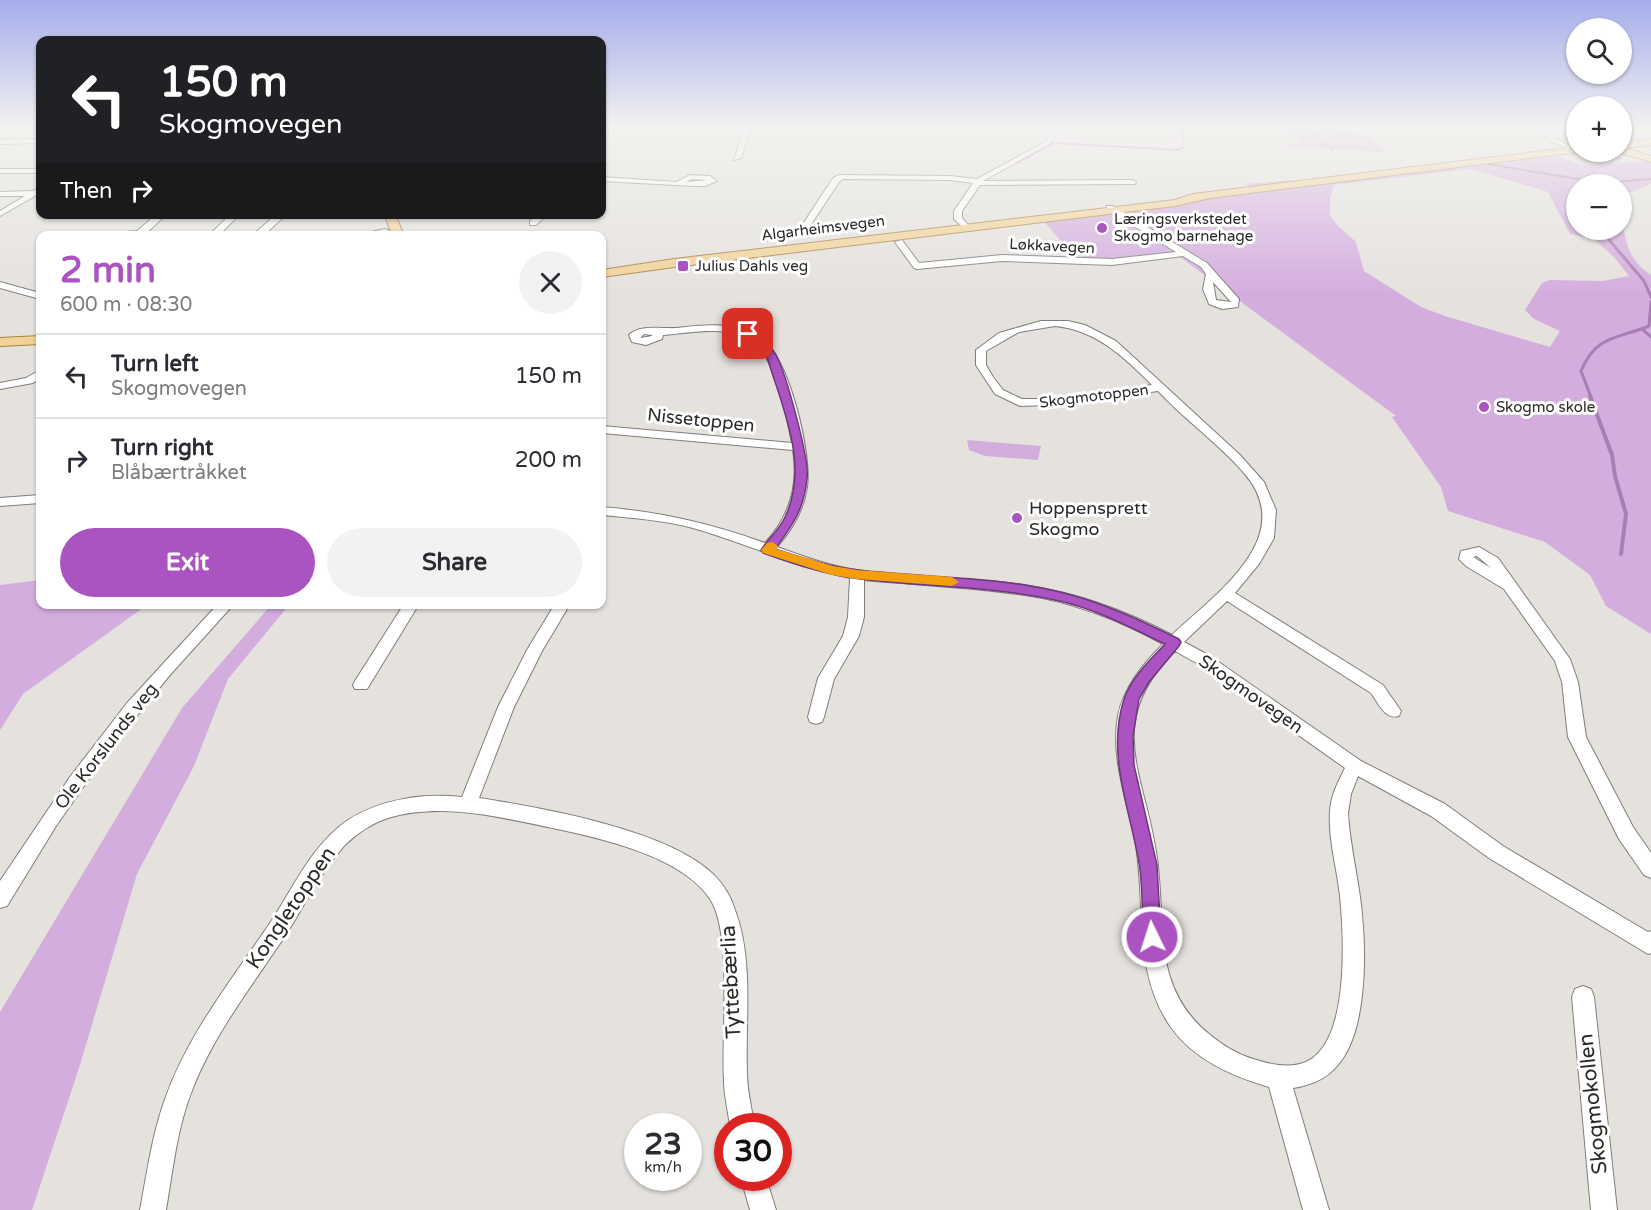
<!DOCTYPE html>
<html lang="en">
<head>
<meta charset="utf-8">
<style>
	body { margin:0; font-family:"Varela Round",sans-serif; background:#f2f2f3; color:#2b2b33; height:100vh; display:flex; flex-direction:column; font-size:22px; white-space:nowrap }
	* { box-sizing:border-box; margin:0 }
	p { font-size:20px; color:#7c7c81 }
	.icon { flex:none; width:33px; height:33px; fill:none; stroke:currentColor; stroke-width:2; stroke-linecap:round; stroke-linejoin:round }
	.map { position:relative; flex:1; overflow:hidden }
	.sheet { position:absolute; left:36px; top:231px; width:570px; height:378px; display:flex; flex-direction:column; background:#fff; border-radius:12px; box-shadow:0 2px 4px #0004 }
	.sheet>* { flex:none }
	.hud { position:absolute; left:36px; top:36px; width:570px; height:183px; border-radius:12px; box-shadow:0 2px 4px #0004; background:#202124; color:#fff; overflow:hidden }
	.controls { position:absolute; left:1566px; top:18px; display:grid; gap:12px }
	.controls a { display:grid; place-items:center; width:66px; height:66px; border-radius:50%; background:#fff; box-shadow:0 2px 4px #0004; font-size:30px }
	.speed { position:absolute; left:624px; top:1113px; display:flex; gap:12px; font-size:30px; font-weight:700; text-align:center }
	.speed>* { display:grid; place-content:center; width:78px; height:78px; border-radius:50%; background:#fff; box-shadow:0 2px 4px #0004; line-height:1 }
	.speed small { font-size:15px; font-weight:400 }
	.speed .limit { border:9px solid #d22; background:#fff; color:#111 }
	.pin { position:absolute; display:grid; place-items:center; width:51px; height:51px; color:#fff; margin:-26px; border-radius:12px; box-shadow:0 3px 9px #0006 }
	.me { position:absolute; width:66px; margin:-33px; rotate:356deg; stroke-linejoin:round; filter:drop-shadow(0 0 4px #0008) }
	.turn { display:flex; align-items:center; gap:21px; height:126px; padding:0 24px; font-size:27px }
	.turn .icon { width:78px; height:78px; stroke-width:2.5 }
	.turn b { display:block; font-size:42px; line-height:51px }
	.then { display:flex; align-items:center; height:57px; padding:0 24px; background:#0003; gap:12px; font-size:22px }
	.round { display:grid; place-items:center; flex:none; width:63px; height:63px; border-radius:32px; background:#f2f2f3 }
	.headline { display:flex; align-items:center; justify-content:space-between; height:102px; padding:0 24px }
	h1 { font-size:36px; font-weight:700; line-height:45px; color:#aa53c1 }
	.action { display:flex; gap:12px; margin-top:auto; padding:12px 24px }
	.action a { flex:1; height:69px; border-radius:36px; background:#aa53c1; color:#fff; font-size:24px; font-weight:700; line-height:69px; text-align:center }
	.action a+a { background:#f2f2f3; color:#2b2b33 }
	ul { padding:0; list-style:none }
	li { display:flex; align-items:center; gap:18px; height:84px; padding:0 24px; border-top:2px solid #e1e1e2 }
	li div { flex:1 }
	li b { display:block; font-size:22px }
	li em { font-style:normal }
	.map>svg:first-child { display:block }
	.green { fill:#d4addf; fill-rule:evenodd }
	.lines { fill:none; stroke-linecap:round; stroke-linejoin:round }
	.stream-far2 { stroke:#a87eb3; stroke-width:2 }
	.stream-far1 { stroke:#a87eb3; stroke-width:3 }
	.stream { stroke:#a87eb3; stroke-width:4 }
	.minor-casing { stroke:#807d79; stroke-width:2 }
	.major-casing { stroke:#a78344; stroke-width:2 }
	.minor { fill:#fff; fill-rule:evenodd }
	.major { fill:#f3d298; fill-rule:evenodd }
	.route { fill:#aa53c1; stroke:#6e367d; stroke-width:1.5 }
	.slow { fill:#f59e0b }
	.poi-dot { fill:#aa53c1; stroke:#fff; stroke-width:2 }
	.labels { text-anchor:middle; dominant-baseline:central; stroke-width:6; stroke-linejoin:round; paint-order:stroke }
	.far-poi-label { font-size:15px; fill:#2a2928; stroke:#fff; text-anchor:start }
	.far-street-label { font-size:15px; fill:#2a2928; stroke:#fff }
	.street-label { font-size:18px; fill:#2a2928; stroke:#fff }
	.poi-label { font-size:18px; fill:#2a2928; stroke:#fff; text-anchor:start }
	.near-street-label { font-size:21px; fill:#2a2928; stroke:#fff }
</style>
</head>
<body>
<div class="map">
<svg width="1651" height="1210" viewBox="0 0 1651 1210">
	<rect width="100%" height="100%" fill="#e5e2de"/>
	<g class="green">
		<path d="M1262,125H1326L1342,133L1367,135L1386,152L1278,146L1296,143L1300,139L1285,128Z"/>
		<path d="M1548,153L1583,165L1651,161V184C1640,190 1630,190 1622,198V184H1576V230H1622V216C1625,241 1628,260 1651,275V634L1606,606L1590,575L1545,542L1448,511L1441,487L1392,417L1396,416L1180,257L1109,263L1072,254L1041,218L1251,188L1246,184L1293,180L1298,184ZM1471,169L1548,192L1570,234L1594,239L1614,257L1629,276L1603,281L1550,280L1542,283L1525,310L1534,319L1560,331L1550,347L1445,316L1421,307L1364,271L1356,242L1338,226L1330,215V200L1334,185Z"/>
		<path d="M967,440L1041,446L1038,460L985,456L969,450Z"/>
		<path d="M40,580V604L147,605L23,694L0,730V585Z"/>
		<path d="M272,604L289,605L228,679L194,766L137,874L79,1068L32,1210H0V1012L182,708Z"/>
	</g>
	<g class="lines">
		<g class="stream-far2">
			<path d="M1299,125L1333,150"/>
			<path d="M1016,163L1053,143L1179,150L1182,148L1184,125"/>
			<path d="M1487,164L1602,183L1651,179"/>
			<path d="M1602,230L1611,243"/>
		</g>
		<g class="stream-far1">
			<path d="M1610,241L1644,281L1651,297"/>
			<path d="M1642,329L1651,337"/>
			<path d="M1591,397L1581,371C1596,335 1617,339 1649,326L1651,302"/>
		</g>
		<path class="stream" d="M1590,396L1612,455L1615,476L1626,514L1621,554"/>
		<g class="minor-casing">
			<g id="minor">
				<path d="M746,125H752L741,158L734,160Z"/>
				<path d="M1057,125H1063L1049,144L983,181L1132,180L1136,182L1135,184L980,185L962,211V218L970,227L966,230L954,219V211L973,183L950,180L843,179L839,182L810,226L803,224L833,178L839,175L950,176L977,179L1045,142Z"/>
				<path d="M1524,125C1537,124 1545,129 1554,137C1559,142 1570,145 1576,148L1578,152L1550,141L1544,133Z"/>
				<path d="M40,139V143L0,144V140Z"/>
				<rect x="0" y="169" width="40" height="4"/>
				<path d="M690,175L710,176L717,181L705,186H693L602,181V177L677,182ZM691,179L708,180L687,182Z"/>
				<path d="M40,188V193L0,216V211L25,196H0V192L33,191Z"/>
				<path d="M1107,206H1113L1207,263L1239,299L1238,307L1222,309L1209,304L1203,289L1206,274L1201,267L1183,256L1112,265L1002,261L917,269L914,268L895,242L902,240L919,263L1002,255L1112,259L1176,252L1107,210ZM1213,282L1231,302L1216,300Z"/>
				<path d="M157,214H167L143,236H79L137,231Z"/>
				<path d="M231,214H240L222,232H256L277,214H287L266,233L305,236H208Z"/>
				<path d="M538,214H548L536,225H530V221Z"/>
				<path d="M385,229L388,230V234L353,236Z"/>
				<path d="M0,282L40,293V299L0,288Z"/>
				<path d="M1041,321H1068L1085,325L1116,341L1240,455L1264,482L1276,510L1274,538L1259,564L1235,593L1383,685L1401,711L1399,716C1385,720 1379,704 1371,693L1227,601L1184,642L1210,656L1361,761L1445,804L1503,846L1648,932L1651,931V953L1648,954L1489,858L1431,816L1358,776L1351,794L1348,813C1350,847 1359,880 1362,914C1366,956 1367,1033 1337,1066C1327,1079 1308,1086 1293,1088L1329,1210H1303L1269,1087C1231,1076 1193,1059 1170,1026C1133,971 1146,908 1136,846C1129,803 1110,761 1118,716C1123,688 1143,664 1163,644C1121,621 1073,602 1025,595C972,587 917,585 864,580V617L859,636L834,679L824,717L822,722L816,724L810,722L808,717L818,678L843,636L848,617L850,578C795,567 746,543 693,528C663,520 632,518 602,515V507C661,512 710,523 765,543C789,517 799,486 793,450L602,433V426L792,443C785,410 776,348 741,335C717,327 687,333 663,335L662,339L646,345L632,342L629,335C640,324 662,329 677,328C704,325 737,321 761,338C789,356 812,454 807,487C804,509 792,530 777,547C803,556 829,566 856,570C912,579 970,577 1025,585C1076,593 1127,611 1172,635C1214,595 1300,537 1244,473C1219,444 1185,420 1158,391L1050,405L1020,406L995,394L976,365V350L999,333ZM1055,326C1096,330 1124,357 1152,385L1050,399H1022L1003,390L993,377L986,365V351L1019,332ZM644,334L652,335V336L640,338ZM1175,651L1198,664L1345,768C1338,782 1331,795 1330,811C1328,839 1337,868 1340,896C1344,937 1350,1042 1306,1062C1289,1069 1269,1064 1253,1059C1237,1054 1222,1045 1209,1034C1151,987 1166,924 1157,858C1146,775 1102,723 1175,651Z"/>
				<path d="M40,370V378L33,383L0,389V383L26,378Z"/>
				<path d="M40,495V503L0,506V498Z"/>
				<path d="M1479,547L1498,558L1570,659L1578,682L1586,737L1633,827L1651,853V878L1644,875L1619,839L1568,737L1562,682L1555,661L1504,589L1466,566L1459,559L1461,551ZM1477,556L1491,568L1473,557Z"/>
				<path d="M218,604H234L169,676L110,749L56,826L7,906L0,908V881L70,777L127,703Z"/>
				<path d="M404,604H419L367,689H355L353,685L355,681Z"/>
				<path d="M555,604H570L542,651L514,707L479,798C543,808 669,830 714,875C724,885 731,897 735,910C754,960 745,1020 747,1073C747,1091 752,1108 754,1126H730C728,1111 724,1095 724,1080C721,1036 733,934 710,899C683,858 608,840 562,830C506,819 445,801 388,818C372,823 356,834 344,846C321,872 305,904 287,933C254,983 215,1032 193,1088C177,1127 173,1169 166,1210H140C147,1173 152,1135 165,1099C189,1031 235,976 274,917C295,884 314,843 348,820C381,799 423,793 462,797L498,707L527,650Z"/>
				<path d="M1583,986L1591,989L1594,997L1617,1210H1591L1572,997L1575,989Z"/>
				<path d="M741,1178H766L776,1210H750Z"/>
			</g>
		</g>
		<g class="major-casing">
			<g id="major">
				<path d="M1651,139V145L1626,148L1651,156V162L1618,152H1622V143Z"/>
				<path d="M1576,147V152H1579L1210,198L1175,206L674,267L602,277V270L674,259L1175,200L1193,194Z"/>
				<path d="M384,214H395L404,236H393Z"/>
				<path d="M40,336V344L0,346V338Z"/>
			</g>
		</g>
		<use href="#minor" class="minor"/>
		<use href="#major" class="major"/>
	</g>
	<linearGradient id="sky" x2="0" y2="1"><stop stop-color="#a4adea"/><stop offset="0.43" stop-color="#f3f2f0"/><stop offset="1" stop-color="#f3f2f0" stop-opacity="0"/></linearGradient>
	<rect width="1651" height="294" fill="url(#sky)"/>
	<path class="route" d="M744,332C757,330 770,345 776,355C786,373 810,460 807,479C804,509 793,525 775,549C803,558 831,567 859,570C927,578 998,576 1064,593C1104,603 1142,621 1179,639L1181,642L1179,646L1149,682L1139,699L1133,736L1134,765L1157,865L1161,937L1159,944L1152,946L1145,944L1143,937C1142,913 1143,887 1139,863C1130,809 1106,755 1124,699C1131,678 1150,660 1165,644C1131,628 1096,609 1059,601C994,586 926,587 860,579C826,575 794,564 763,553L761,550C768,539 780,529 785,517C810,465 782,407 767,357L759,346L744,336Z"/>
	<path class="slow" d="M772,542L778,546L776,549L833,566L857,570L952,577L959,582L952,586L857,579L832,575L763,553L761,550L767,543Z"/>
	<g class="poi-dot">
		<circle cx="1102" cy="228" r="6"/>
		<rect x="677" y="260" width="12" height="12" rx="3"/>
		<circle cx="1484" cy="407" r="6"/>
		<circle cx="1017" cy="518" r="6"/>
	</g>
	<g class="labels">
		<g class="far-poi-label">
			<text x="1114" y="219">Læringsverkstedet<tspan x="1114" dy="17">Skogmo barnehage</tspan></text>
			<text x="695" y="266">Julius Dahls veg</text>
			<text x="1496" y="407">Skogmo skole</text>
		</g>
		<g class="far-street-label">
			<text transform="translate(823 228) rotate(-7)">Algarheimsvegen</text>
			<text transform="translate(1052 246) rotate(3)">Løkkavegen</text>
			<text transform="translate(1094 396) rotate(-7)">Skogmotoppen</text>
		</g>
		<g class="street-label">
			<text transform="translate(701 420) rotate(6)">Nissetoppen</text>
			<text transform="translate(1251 694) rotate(35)">Skogmovegen</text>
			<text transform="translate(106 746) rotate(-52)">Ole Korslunds veg</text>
		</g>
		<g class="poi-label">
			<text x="1029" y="508">Hoppensprett<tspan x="1029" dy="21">Skogmo</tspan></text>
		</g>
		<g class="near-street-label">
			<text transform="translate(291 908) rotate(-56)">Kongletoppen</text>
			<text transform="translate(731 982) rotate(-93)">Tyttebærlia</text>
			<text transform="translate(1593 1104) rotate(-96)">Skogmokollen</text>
		</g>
	</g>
</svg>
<div class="controls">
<a><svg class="icon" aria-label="search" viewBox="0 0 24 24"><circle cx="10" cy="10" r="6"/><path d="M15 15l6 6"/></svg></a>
<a>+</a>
<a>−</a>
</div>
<div class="speed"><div>23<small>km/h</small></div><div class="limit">30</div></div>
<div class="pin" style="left:748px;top:334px;background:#d93025"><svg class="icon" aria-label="arrive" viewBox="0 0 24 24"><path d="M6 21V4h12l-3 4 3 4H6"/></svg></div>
<svg class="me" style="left:1152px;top:937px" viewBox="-20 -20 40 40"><circle r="17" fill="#aa53c1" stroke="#fff" stroke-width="3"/><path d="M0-11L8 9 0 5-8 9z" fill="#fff"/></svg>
<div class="hud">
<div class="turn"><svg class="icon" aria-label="left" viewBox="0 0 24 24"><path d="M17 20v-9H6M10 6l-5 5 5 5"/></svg><div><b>150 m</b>Skogmovegen</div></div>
<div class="then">Then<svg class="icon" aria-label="right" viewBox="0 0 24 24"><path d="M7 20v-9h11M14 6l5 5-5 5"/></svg></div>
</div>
<section class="sheet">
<div class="headline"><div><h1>2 min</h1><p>600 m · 08:30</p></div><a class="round"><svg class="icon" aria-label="close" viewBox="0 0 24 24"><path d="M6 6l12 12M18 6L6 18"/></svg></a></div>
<ul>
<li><svg class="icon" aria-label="left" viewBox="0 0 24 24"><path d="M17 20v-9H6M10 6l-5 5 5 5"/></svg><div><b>Turn left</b><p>Skogmovegen</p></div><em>150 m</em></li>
<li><svg class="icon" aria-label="right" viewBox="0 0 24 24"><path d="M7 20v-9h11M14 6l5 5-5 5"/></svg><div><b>Turn right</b><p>Blåbærtråkket</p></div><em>200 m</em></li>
</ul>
<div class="action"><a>Exit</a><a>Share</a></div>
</section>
</div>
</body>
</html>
